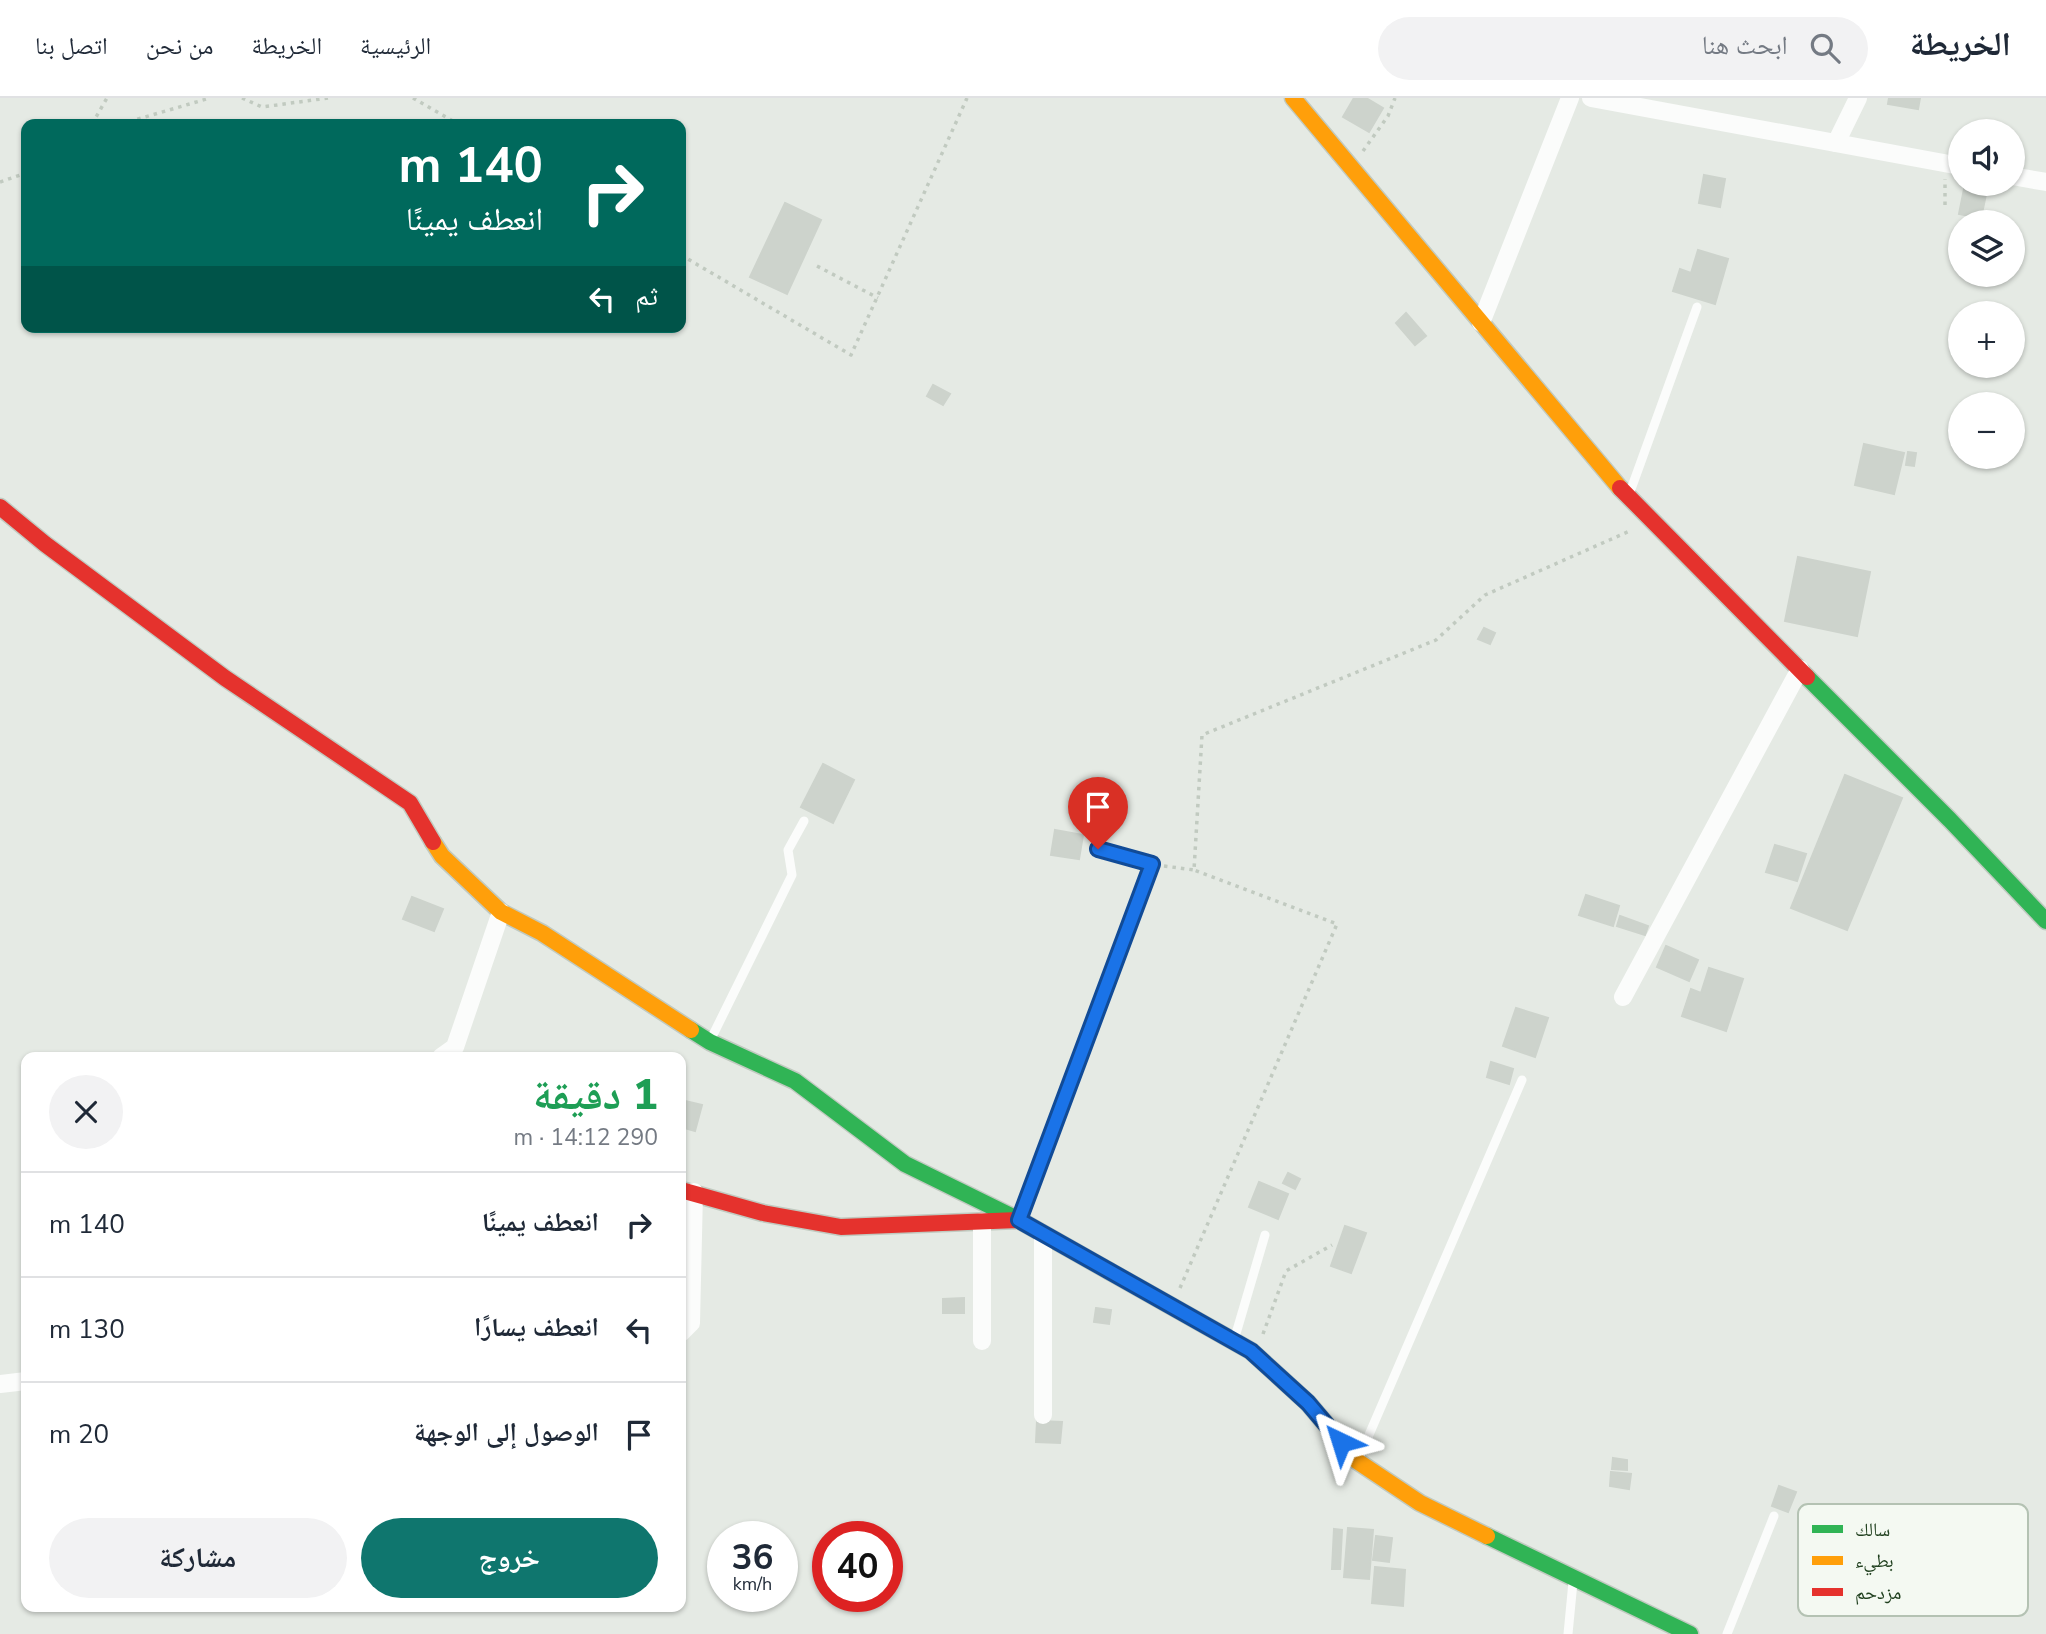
<!DOCTYPE html>
<html lang="ar">
<head>
<meta charset="utf-8">
<style>
	body { margin:0; font-family:"Nunito Sans","Noto Naskh Arabic",sans-serif; background:#f2f2f3; color:#1f2937; direction:rtl; height:100vh; display:flex; flex-direction:column; font-size:26px; white-space:nowrap }
	* { box-sizing:border-box; margin:0 }
	p { font-size:23px; color:#747a83 }
	.icon { flex:none; width:38px; height:38px; fill:none; stroke:currentColor; stroke-width:2; stroke-linecap:round; stroke-linejoin:round }
	.map { position:relative; flex:1; overflow:hidden; direction:ltr }
	.drawer { position:absolute; left:21px; top:954px; width:665px; height:560px; display:flex; flex-direction:column; background:#fff; border-radius:14px; box-shadow:0 2px 5px #0004; direction:rtl }
	.drawer>* { flex:none }
	.top-card { position:absolute; left:21px; top:21px; width:665px; height:214px; border-radius:14px; box-shadow:0 2px 5px #0004; direction:rtl; background:#00695c; color:#fff; overflow:hidden }
	.tools { position:absolute; left:1948px; top:21px; display:grid; gap:14px }
	.tools a { display:grid; place-items:center; width:77px; height:77px; border-radius:50%; background:#fff; box-shadow:0 2px 5px #0004; font-size:35px }
	.speed { position:absolute; left:707px; top:1423px; display:flex; gap:14px; font-size:35px; font-weight:700; text-align:center }
	.speed>* { display:grid; place-content:center; width:91px; height:91px; border-radius:50%; background:#fff; box-shadow:0 2px 5px #0004; line-height:1 }
	.speed small { font-size:18px; font-weight:400 }
	.speed .limit { border:10px solid #d22; background:#fff; color:#111 }
	.pin { position:absolute; display:grid; place-items:center; width:60px; height:60px; color:#fff; margin:-72px -30px; border-radius:50% 50% 50% 0; rotate:-45deg; box-shadow:0 0 7px #0007 }
	.pin .icon { rotate:45deg }
	.me { position:absolute; width:77px; margin:-38px; rotate:319deg; stroke-linejoin:round; filter:drop-shadow(0 0 5px #0008) }
	.turn { display:flex; align-items:center; gap:24px; height:147px; padding:0 28px; font-size:32px }
	.turn .icon { width:91px; height:91px; stroke-width:2.5 }
	.turn b { display:block; font-size:49px; line-height:60px }
	.then { display:flex; align-items:center; height:66px; padding:0 28px; background:#0003; gap:14px; font-size:26px }
	.round { display:grid; place-items:center; flex:none; width:74px; height:74px; border-radius:37px; background:#f2f2f3 }
	.head { display:flex; align-items:center; justify-content:space-between; height:119px; padding:0 28px }
	h1 { font-size:42px; font-weight:800; line-height:52px; color:#1e9e55 }
	.cta { display:flex; gap:14px; margin-top:auto; padding:14px 28px }
	.cta a { flex:1; height:80px; border-radius:42px; background:#0f766e; color:#fff; font-size:28px; font-weight:800; line-height:80px; text-align:center }
	.cta a+a { background:#f2f2f3; color:#1f2937 }
	ul { padding:0; list-style:none }
	li { display:flex; align-items:center; gap:21px; height:105px; padding:0 28px; border-top:2px solid #e0e1e3 }
	li div { flex:1 }
	li b { display:block; font-size:26px }
	li em { font-style:normal }
	header { display:flex; align-items:center; gap:42px; box-sizing:border-box; height:98px; padding:0 35px; background:#fff; border-bottom:2px solid #e0e1e3 }
	header strong { font-size:33px }
	nav { display:flex; gap:38px; margin-inline-start:auto; font-size:24px }
	.search { width:490px; height:63px; background:#f2f2f3; display:flex; align-items:center; gap:18px; box-sizing:border-box; padding:0 24px; border-radius:38px; color:#747a83; font-size:26px }
	.map>svg:first-child { display:block }
	.building { fill:#cdd3cc; stroke:#cdd3cc; stroke-width:2 }
	.lines { fill:none; stroke-linecap:round; stroke-linejoin:round }
	.fast-casing { stroke:#c1cac0; stroke-width:19 }
	.slow-casing { stroke:#c1cac0; stroke-width:19 }
	.jam-casing { stroke:#c1cac0; stroke-width:19 }
	.path { stroke:#c1cac0; stroke-width:3.5; stroke-dasharray:3.5 5; stroke-linecap:butt }
	.lane { stroke:#fbfcfb; stroke-width:9 }
	.street { stroke:#fbfcfb; stroke-width:18 }
	.fast { stroke:#30b455; stroke-width:16 }
	.slow { stroke:#ff9f0a; stroke-width:16 }
	.jam { stroke:#e5322d; stroke-width:16 }
	.route-casing { stroke:#114b97; stroke-width:18 }
	.route { stroke:#1a73e8; stroke-width:12 }
	.key { fill:#f4f9f2; stroke:#b4c2b3; stroke-width:2 }
	.key-label { font-size:19px; fill:#20401f }
</style>
</head>
<body>
<header>
<strong>الخريطة</strong>
<div class="search"><svg class="icon" aria-label="search" viewBox="0 0 24 24"><circle cx="10" cy="10" r="6"/><path d="M15 15l6 6"/></svg>ابحث هنا</div>
<nav><a>الرئيسية</a><a>الخريطة</a><a>من نحن</a><a>اتصل بنا</a></nav>
</header>
<div class="map">
<svg width="2046" height="1536" viewBox="0 0 2046 1536">
	<rect width="100%" height="100%" fill="#e5eae4"/>
	<g class="building">
		<path d="M1354,0H1366L1383,10L1369,34L1343,19Z"/>
		<path d="M1889,0H1920L1918,11L1888,6Z"/>
		<path d="M1704,77L1725,81L1720,109L1699,105Z"/>
		<path d="M1965,86L1988,87L1981,120L1959,116Z"/>
		<path d="M785,105L821,122L787,196L750,179Z"/>
		<path d="M1698,152L1728,161L1715,206L1673,193L1680,171L1691,175Z"/>
		<path d="M1406,215L1426,238L1415,247L1396,225Z"/>
		<path d="M933,287L950,296L943,307L927,298Z"/>
		<path d="M1864,346L1904,355L1894,396L1855,387Z"/>
		<path d="M1908,354L1916,355L1914,368L1906,367Z"/>
		<path d="M1798,459L1870,474L1857,538L1785,523Z"/>
		<path d="M1484,530L1495,535L1490,546L1478,541Z"/>
		<path d="M823,666L854,682L833,725L801,709Z"/>
		<path d="M1845,677L1902,700L1847,832L1791,810Z"/>
		<path d="M1055,732L1083,737L1079,761L1051,757Z"/>
		<path d="M1775,747L1806,756L1797,783L1766,774Z"/>
		<path d="M1586,797L1619,808L1613,828L1579,817Z"/>
		<path d="M412,799L443,811L434,833L403,821Z"/>
		<path d="M1620,818L1648,828L1645,837L1617,828Z"/>
		<path d="M1666,848L1698,862L1689,883L1657,869Z"/>
		<path d="M1709,870L1743,881L1726,933L1682,918L1691,891L1701,895Z"/>
		<path d="M1516,910L1548,920L1535,959L1503,948Z"/>
		<path d="M1491,964L1513,971L1509,986L1487,979Z"/>
		<path d="M681,1002L702,1007L695,1033L681,1029Z"/>
		<path d="M1288,1075L1300,1081L1295,1091L1283,1085Z"/>
		<path d="M1259,1084L1288,1096L1278,1121L1249,1109Z"/>
		<path d="M1345,1128L1366,1135L1351,1175L1331,1168Z"/>
		<path d="M964,1200V1215H943V1201Z"/>
		<path d="M1096,1210L1111,1212L1109,1226L1094,1224Z"/>
		<path d="M1037,1323L1062,1324L1060,1345L1036,1344Z"/>
		<path d="M1613,1360L1627,1362V1372L1612,1371Z"/>
		<path d="M1611,1374L1631,1376L1629,1391L1610,1388Z"/>
		<path d="M1779,1388L1796,1394L1788,1414L1772,1408Z"/>
		<path d="M1348,1430L1373,1432L1369,1481L1344,1479Z"/>
		<path d="M1334,1431L1342,1432L1340,1471H1332Z"/>
		<path d="M1376,1438L1392,1440L1389,1464L1373,1462Z"/>
		<path d="M1375,1469L1405,1472L1403,1508L1372,1505Z"/>
	</g>
	<g class="lines">
		<g class="fast-casing">
			<g id="fast">
				<path d="M1807,579L1950,722L2046,823"/>
				<path d="M691,932L710,944L795,983L905,1066L1019,1122"/>
				<path d="M1487,1438L1690,1536"/>
			</g>
		</g>
		<g class="slow-casing">
			<g id="slow">
				<path d="M1293,0L1620,390"/>
				<path d="M433,744L442,758L501,814L542,835L691,932"/>
				<path d="M1109,1173L1251,1253L1308,1305L1357,1363L1420,1405L1487,1438"/>
			</g>
		</g>
		<g class="jam-casing">
			<g id="jam">
				<path d="M1620,390L1807,579"/>
				<path d="M0,409L45,446L225,580L410,705L433,744"/>
				<path d="M681,1092L763,1115L841,1129L1019,1122L1109,1173"/>
			</g>
		</g>
		<g class="path">
			<path d="M242,0L262,9L328,0"/>
			<path d="M413,0L458,26"/>
			<path d="M92,26L107,0"/>
			<path d="M121,26L210,0"/>
			<path d="M1363,53L1388,18L1395,0"/>
			<path d="M0,84L26,75"/>
			<path d="M1945,107V81"/>
			<path d="M681,157L851,257L967,0"/>
			<path d="M817,168L878,200"/>
			<path d="M1164,768L1194,772"/>
			<path d="M1180,1190L1337,826L1194,772L1202,637L1436,542L1485,497L1632,432"/>
			<path d="M1263,1236L1286,1173L1332,1147"/>
		</g>
		<g class="lane">
			<path d="M1630,394L1697,209"/>
			<path d="M710,943L792,777L788,752L804,723"/>
			<path d="M1020,1121L1152,766L1098,751"/>
			<path d="M1235,1239L1265,1137"/>
			<path d="M1359,1360L1522,982"/>
			<path d="M1568,1536L1573,1484"/>
			<path d="M1727,1536L1774,1418"/>
		</g>
		<g class="street">
			<path d="M1591,0L1960,68"/>
			<path d="M1836,45L1858,0"/>
			<path d="M2012,78L2046,84"/>
			<path d="M1481,225L1570,0"/>
			<path d="M1623,899L1800,571"/>
			<path d="M441,959L455,949L501,814"/>
			<path d="M982,1124V1243"/>
			<path d="M1043,1136V1317"/>
			<path d="M681,1235L691,1225L694,1094"/>
			<path d="M0,1286L26,1283"/>
		</g>
		<use href="#fast" class="fast"/>
		<use href="#slow" class="slow"/>
		<use href="#jam" class="jam"/>
	</g>
	<g class="lines">
		<g class="route-casing">
			<path id="route" d="M1098,751L1152,766L1019,1122L1251,1253L1308,1305L1341,1344"/>
		</g>
		<use href="#route" class="route"/>
	</g>
	<rect x="1798" y="1406" width="230" height="112" rx="10" class="key"/>
	<rect x="1812" y="1427" width="31" height="8" fill="#30b455"/>
	<rect x="1812" y="1458" width="31" height="9" fill="#ff9f0a"/>
	<rect x="1812" y="1490" width="31" height="8" fill="#e5322d"/>
	<g class="key-label">
		<text x="1855" y="1438">سالك</text>
		<text x="1855" y="1469">بطيء</text>
		<text x="1855" y="1501">مزدحم</text>
	</g>
</svg>
<div class="tools">
<a><svg class="icon" aria-label="sound" viewBox="0 0 24 24"><path d="M4 9h4l5-4v14l-5-4H4zM17 9q2 3 0 6"/></svg></a>
<a><svg class="icon" aria-label="layers" viewBox="0 0 24 24"><path d="M12 4l9 5-9 5-9-5zM3 14l9 5 9-5"/></svg></a>
<a>+</a>
<a>−</a>
</div>
<div class="speed"><div>36<small>km/h</small></div><div class="limit">40</div></div>
<div class="pin" style="left:1098px;top:751px;background:#d93025"><svg class="icon" aria-label="arrive" viewBox="0 0 24 24"><path d="M6 21V4h12l-3 4 3 4H6"/></svg></div>
<svg class="me" style="left:1341px;top:1344px" viewBox="-20 -20 40 40"><path d="M0-17L14 15 0 8-14 15z" fill="#1a73e8" stroke="#fff" stroke-width="4"/></svg>
<div class="top-card">
<div class="turn"><svg class="icon" aria-label="right" viewBox="0 0 24 24"><path d="M7 20v-9h11M14 6l5 5-5 5"/></svg><div><b>140 m</b>انعطف يمينًا</div></div>
<div class="then">ثم<svg class="icon" aria-label="left" viewBox="0 0 24 24"><path d="M17 20v-9H6M10 6l-5 5 5 5"/></svg></div>
</div>
<section class="drawer">
<div class="head"><div><h1>1 دقيقة</h1><p>290 m · 14:12</p></div><a class="round"><svg class="icon" aria-label="close" viewBox="0 0 24 24"><path d="M6 6l12 12M18 6L6 18"/></svg></a></div>
<ul>
<li><svg class="icon" aria-label="right" viewBox="0 0 24 24"><path d="M7 20v-9h11M14 6l5 5-5 5"/></svg><div><b>انعطف يمينًا</b></div><em>140 m</em></li>
<li><svg class="icon" aria-label="left" viewBox="0 0 24 24"><path d="M17 20v-9H6M10 6l-5 5 5 5"/></svg><div><b>انعطف يسارًا</b></div><em>130 m</em></li>
<li><svg class="icon" aria-label="arrive" viewBox="0 0 24 24"><path d="M6 21V4h12l-3 4 3 4H6"/></svg><div><b>الوصول إلى الوجهة</b></div><em>20 m</em></li>
</ul>
<div class="cta"><a>خروج</a><a>مشاركة</a></div>
</section>
</div>
</body>
</html>
